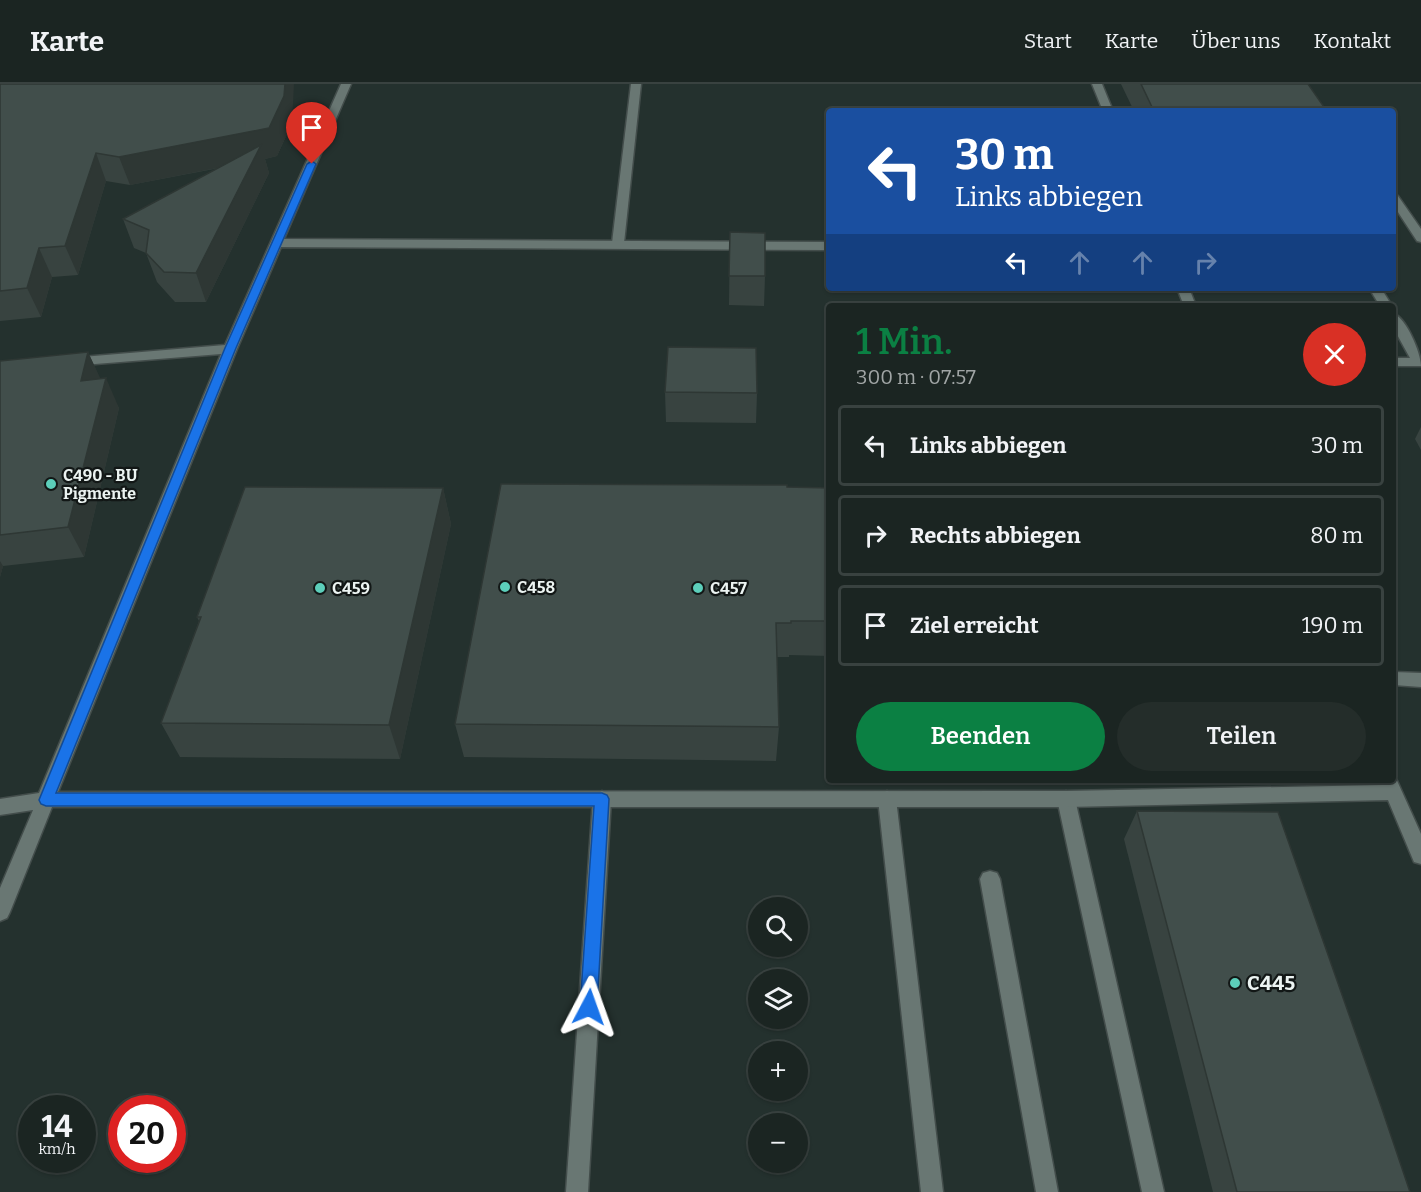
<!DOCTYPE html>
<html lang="de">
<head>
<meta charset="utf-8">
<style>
	body { margin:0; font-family:Bitter,serif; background:#242d2a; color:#f1f3f6; height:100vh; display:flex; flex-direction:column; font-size:22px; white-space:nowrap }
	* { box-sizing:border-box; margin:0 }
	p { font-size:20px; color:#a0a5a5 }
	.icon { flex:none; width:33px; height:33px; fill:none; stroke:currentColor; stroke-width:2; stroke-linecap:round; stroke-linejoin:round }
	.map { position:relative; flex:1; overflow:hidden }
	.side { position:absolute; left:826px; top:219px; width:570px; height:480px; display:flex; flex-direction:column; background:#1b2522; border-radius:6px; box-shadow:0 2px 4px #0004,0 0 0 2px #394240 }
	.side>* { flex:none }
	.hud { position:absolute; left:826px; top:24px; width:570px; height:183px; border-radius:6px; box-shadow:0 2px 4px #0004,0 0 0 2px #394240; background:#1a4fa0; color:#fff; overflow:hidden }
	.tools { position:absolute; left:748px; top:813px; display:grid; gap:12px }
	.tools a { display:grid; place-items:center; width:60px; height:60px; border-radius:50%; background:#1b2522; box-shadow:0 2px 4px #0004,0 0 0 2px #394240; font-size:30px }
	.speed { position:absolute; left:18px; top:1011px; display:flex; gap:12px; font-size:30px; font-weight:700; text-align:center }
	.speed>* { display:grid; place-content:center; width:78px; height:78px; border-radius:50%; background:#1b2522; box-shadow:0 2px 4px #0004,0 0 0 2px #394240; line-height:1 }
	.speed small { font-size:15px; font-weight:400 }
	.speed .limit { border:9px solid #d22; background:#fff; color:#111 }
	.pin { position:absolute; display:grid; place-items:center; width:51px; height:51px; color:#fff; margin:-62px -26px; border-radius:50% 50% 50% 0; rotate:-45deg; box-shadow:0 0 6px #0007 }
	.pin .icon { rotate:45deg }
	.me { position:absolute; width:66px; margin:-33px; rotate:4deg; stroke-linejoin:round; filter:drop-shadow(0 0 4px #0008) }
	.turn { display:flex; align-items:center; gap:21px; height:126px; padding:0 30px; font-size:27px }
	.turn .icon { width:78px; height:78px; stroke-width:2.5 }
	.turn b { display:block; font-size:42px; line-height:51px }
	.lanes { display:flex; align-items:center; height:57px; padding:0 30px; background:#0003; justify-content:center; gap:30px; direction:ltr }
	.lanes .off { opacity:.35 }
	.round { display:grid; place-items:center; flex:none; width:63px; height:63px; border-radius:32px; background:#242d2a }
	.summary { display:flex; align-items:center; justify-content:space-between; height:102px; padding:0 30px }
	h1 { font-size:36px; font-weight:600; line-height:45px; color:#0b8043 }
	.cta { display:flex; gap:12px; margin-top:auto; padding:12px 30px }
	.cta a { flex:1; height:69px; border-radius:36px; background:#0b8043; color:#fff; font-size:24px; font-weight:600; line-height:69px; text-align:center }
	.cta a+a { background:#242d2a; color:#f1f3f6 }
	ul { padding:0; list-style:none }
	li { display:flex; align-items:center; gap:18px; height:81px; margin:0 12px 9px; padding:0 18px; border:3px solid #394240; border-radius:6px }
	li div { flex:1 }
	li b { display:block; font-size:22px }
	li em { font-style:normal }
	header { display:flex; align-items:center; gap:36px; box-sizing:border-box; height:84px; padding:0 30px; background:#1b2522; border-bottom:2px solid #394240 }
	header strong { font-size:28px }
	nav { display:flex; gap:33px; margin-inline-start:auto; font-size:21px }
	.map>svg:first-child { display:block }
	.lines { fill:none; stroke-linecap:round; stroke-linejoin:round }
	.service-casing { stroke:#434d4b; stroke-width:3 }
	.minor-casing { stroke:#434d4b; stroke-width:3 }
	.service { fill:#697773; fill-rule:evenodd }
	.minor { fill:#697773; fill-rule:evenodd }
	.wall { fill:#384340 }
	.shaded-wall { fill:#2e3734 }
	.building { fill:#414e4b; stroke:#2e3734; stroke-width:1.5 }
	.route { fill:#1a73e8; stroke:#114b97; stroke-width:1.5 }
	.poi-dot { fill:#5cceba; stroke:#121716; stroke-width:2 }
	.labels { text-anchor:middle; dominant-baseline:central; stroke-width:4.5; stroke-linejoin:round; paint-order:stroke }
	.poi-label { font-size:16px; font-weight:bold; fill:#ecf4f2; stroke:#121716; text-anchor:start }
	.near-poi-label { font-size:20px; font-weight:bold; fill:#ecf4f2; stroke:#121716; text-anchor:start }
</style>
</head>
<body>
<header>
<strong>Karte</strong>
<nav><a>Start</a><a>Karte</a><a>Über uns</a><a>Kontakt</a></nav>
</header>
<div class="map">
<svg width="1421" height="1108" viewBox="0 0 1421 1108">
	<rect width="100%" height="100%" fill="#24312e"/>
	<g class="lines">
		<g class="service-casing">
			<g id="service">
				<path d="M631,0H641L624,159L618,163L612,159Z"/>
				<path d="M1394,111L1398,112L1421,145V158L1417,157L1394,122Z"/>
				<path d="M1369,204H1381L1392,222H1380Z"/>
				<path d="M1394,230C1406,234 1421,269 1421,282H1394V274H1410L1394,245Z"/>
				<path d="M1394,588L1421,589V603L1394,601Z"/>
				<path d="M602,707L608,710L611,715L588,1108H566L593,715L596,710Z"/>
				<path d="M887,707L893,710L896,715L943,1108H921L878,715L881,710Z"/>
				<path d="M1066,707L1072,710L1075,715L1164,1108H1142L1057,715L1060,710Z"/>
				<path d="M990,787L997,789L1000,795L1058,1108H1036L980,795L983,789Z"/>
			</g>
		</g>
		<g class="minor-casing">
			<g id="minor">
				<path d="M341,0H351L284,155L830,158V166L281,163L237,265L58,708L1066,707L1382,701L1380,696H1394V690L1421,750V780L1414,778L1388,716L1066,723H52L10,828L7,834L0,837V804L33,726L0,731V715L39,709L221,270L70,282L63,278L70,274L225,261Z"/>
				<path d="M1092,0H1102L1113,27H1103Z"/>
				<path d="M1177,204H1189L1196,222H1184Z"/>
			</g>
		</g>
		<use href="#service" class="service"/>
		<use href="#minor" class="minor"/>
	</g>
	<g class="wall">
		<path d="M0,0L292,39L277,72L265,75L269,89L206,218H175L157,198L146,169L134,164L123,135L219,84L130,101L106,97L78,191L52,193L41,233L0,237Z"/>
		<path d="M1121,0H1308L1324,23L1322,27H1134Z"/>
		<path d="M730,148L765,192L764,222L729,221Z"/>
		<path d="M88,268L100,295L119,324L84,473L3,482L0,493V277Z"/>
		<path d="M665,308L757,309L756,339L666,338Z"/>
		<path d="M1421,343V366L1415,355Z"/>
		<path d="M443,404L451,440L400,675L180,673L161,639L199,537L197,533Z"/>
		<path d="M830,404V572L789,571V573H777L779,643L776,677L464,673L455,640Z"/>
		<path d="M1137,727L1410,1108H1213L1124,755Z"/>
	</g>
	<g class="shaded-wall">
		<path d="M285,0H294L292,39L277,72L265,75L269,89L206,218L196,189L253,77L130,101L119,73Z"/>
		<path d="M96,69L106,97L78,191L65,162Z"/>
		<path d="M39,164L52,193L41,233L27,204Z"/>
		<path d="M88,268L102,298L81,297Z"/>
		<path d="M106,294L119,324L84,473L68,443Z"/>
		<path d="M443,404L451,440L400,675L389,641Z"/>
		<path d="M0,477L3,482L0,493Z"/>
	</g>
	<g class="building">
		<path d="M0,0H285L284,12L269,44L119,73L96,69L65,162L39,164L27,204L0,207Z"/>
		<path d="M1141,0H1308L1324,23H1312L1314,27H1263L1260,23H1152Z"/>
		<path d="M261,61L196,189L164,188L146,169L149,146L123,135Z"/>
		<path d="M730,148L765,149V192H729Z"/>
		<path d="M668,263L756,264L757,309L665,308Z"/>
		<path d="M88,268L81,297L106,294L68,443L0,451V277Z"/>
		<path d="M501,400L787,401V403L830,404V537H791V539H776L779,643L455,640Z"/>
		<path d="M245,403L443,404L389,641L161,639L201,533H197Z"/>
		<path d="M1137,727L1278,728L1381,1022L1410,1108H1237Z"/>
	</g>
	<path class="route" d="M312,77L316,80L236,264L56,709H602L607,711L609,715L597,923L595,929L589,931L583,929L580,923L594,722H46L41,720L39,716L225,264L307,80Z"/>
	<g class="poi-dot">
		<circle cx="51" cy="400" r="6"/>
		<circle cx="505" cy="503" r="6"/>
		<circle cx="320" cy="504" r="6"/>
		<circle cx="698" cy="504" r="6"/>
		<circle cx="1235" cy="899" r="6"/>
	</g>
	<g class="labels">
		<g class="poi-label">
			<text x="63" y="391">C490 - BU<tspan x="63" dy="18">Pigmente</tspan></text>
			<text x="517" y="503">C458</text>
			<text x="332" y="504">C459</text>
			<text x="710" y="504">C457</text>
		</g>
		<g class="near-poi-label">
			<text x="1247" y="899">C445</text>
		</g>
	</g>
</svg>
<div class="tools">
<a><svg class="icon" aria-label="search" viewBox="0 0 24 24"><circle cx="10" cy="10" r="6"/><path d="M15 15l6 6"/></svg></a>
<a><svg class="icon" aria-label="layers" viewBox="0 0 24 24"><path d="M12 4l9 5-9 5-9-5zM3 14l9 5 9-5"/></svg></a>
<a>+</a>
<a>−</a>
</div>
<div class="speed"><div>14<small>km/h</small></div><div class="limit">20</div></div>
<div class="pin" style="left:312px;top:80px;background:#d93025"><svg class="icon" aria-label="arrive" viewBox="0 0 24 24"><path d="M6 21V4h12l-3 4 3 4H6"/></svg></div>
<svg class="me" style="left:589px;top:923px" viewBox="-20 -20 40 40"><path d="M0-17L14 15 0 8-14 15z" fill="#1a73e8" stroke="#fff" stroke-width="4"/></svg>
<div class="hud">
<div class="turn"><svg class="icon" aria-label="left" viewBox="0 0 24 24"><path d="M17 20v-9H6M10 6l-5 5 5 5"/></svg><div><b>30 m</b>Links abbiegen</div></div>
<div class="lanes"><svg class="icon" aria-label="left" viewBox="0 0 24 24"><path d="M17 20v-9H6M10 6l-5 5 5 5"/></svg><svg class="icon off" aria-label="ahead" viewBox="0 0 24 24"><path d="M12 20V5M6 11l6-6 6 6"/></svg><svg class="icon off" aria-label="ahead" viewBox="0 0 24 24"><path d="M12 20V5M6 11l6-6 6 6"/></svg><svg class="icon off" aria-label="right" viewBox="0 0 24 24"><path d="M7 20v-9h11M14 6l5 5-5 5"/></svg></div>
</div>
<section class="side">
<div class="summary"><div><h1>1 Min.</h1><p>300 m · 07:57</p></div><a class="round" style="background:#d93025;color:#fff"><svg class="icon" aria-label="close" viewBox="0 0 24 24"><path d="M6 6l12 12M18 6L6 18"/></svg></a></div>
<ul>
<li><svg class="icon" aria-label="left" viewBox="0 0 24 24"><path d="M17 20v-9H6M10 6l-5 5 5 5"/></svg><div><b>Links abbiegen</b></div><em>30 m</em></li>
<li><svg class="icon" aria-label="right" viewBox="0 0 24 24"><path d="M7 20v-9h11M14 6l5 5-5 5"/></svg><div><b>Rechts abbiegen</b></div><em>80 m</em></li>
<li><svg class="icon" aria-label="arrive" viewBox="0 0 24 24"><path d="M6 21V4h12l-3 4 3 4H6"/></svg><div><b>Ziel erreicht</b></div><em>190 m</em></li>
</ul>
<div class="cta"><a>Beenden</a><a>Teilen</a></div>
</section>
</div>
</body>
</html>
